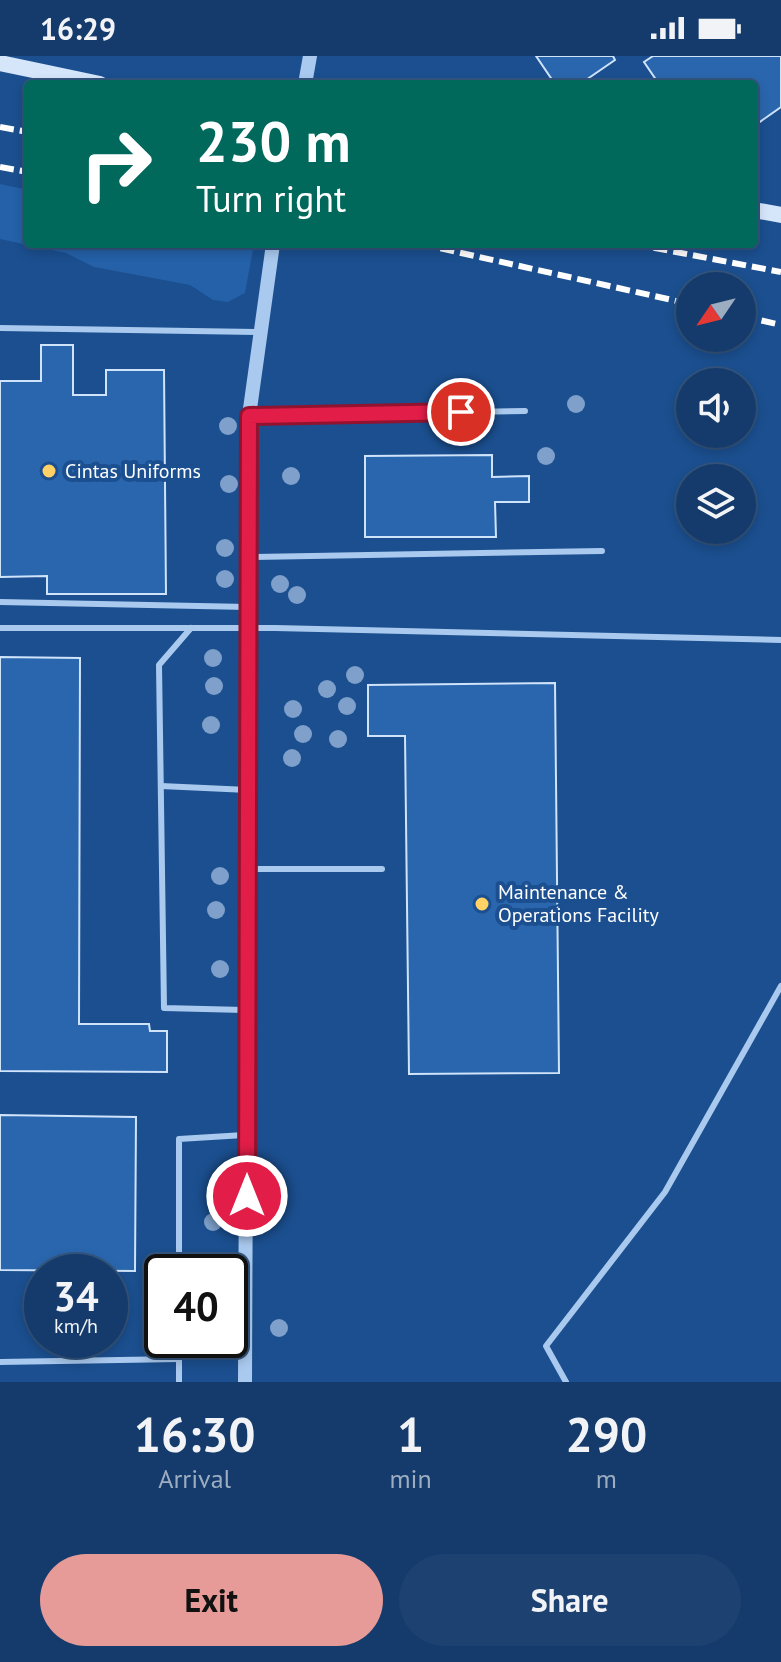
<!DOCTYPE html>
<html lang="en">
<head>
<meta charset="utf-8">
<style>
	body { margin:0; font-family:"PT Sans",sans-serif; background:#1d4271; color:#f1f3f6; height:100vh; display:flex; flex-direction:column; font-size:30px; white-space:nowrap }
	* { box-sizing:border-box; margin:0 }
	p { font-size:26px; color:#9dadc1 }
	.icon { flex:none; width:44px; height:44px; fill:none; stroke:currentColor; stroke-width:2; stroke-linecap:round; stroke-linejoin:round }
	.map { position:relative; height:1326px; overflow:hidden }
	.panel { display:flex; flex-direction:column; background:#143b6b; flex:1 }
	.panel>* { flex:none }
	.banner { position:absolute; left:24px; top:24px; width:734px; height:168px; border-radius:8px; box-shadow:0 4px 12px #0003,0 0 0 2px #33557e; background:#00695c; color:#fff; overflow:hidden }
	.needle { width:52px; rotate:235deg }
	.buttons { position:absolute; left:676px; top:216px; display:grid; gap:16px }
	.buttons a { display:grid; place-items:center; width:80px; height:80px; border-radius:50%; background:#143b6b; box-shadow:0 4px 12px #0003,0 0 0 2px #33557e; font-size:40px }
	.speed { position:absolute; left:24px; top:1198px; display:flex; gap:16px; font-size:40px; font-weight:700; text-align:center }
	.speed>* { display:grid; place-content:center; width:104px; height:104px; border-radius:50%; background:#143b6b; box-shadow:0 4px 12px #0003,0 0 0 2px #33557e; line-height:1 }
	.speed small { font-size:20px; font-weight:400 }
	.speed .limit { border:4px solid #111; border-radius:12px; background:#fff; color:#111 }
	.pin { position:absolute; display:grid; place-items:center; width:68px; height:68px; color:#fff; margin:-34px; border:4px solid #fff; border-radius:50%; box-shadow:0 2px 8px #0007 }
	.me { position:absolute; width:88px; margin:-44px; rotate:0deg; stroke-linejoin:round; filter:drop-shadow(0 0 6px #0008) }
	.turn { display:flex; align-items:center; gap:28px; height:168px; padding:0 40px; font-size:36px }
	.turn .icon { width:104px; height:104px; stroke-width:2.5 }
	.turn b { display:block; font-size:56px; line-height:68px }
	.eta { display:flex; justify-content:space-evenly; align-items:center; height:136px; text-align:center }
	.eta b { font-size:48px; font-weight:700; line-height:56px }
	.action { display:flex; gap:16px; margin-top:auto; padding:16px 40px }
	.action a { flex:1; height:92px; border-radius:48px; background:#e69b98; color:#111; font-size:32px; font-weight:700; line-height:92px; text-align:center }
	.action a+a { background:#1d4271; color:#f1f3f6 }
	.status { display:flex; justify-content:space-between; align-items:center; height:56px; padding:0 40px; background:#143b6b; direction:ltr }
	.status svg { height:22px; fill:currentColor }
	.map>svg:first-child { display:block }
	.green { fill:#2461a8 }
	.building { fill:#2a66ad; stroke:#cfe3fa; stroke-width:2 }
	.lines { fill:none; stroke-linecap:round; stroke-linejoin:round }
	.service { stroke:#a9c9ee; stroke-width:6 }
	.tertiary { stroke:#a9c9ee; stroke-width:14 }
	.secondary { stroke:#d6e6fa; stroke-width:16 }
	.rail { stroke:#fff; stroke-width:6; stroke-dasharray:14 6; stroke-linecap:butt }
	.tree { fill:#7ea0ca }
	.route-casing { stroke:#92132f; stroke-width:20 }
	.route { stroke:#e11d48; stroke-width:14 }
	.poi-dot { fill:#ffd166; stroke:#1b4f8f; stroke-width:3 }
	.labels { text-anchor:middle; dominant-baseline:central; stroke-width:8; stroke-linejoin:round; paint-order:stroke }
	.poi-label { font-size:20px; fill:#fff; stroke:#1b4f8f; text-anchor:start }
</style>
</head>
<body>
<div class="status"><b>16:29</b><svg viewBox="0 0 49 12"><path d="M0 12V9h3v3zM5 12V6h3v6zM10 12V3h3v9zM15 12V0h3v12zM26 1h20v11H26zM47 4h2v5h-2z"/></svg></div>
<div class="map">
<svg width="781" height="1326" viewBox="0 0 781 1326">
	<rect width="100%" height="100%" fill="#1b4f8f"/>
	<path class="green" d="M0,128L28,134V188H254L245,237L228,246L213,244L190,229L94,211L66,197L0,183Z"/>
	<g class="building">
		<path d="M536,0H613L615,4L580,28H555Z"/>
		<path d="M653,0H781V51L754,70V28H659L644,6Z"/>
		<path d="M41,289H73V339H106V314H164L166,538H47V520L0,521V325H41Z"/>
		<path d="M492,399V421L529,420V446H495L496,481H365V400Z"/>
		<path d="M0,601L80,602L79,968H149L150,975H167V1016L0,1015Z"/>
		<path d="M555,627L559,1017L409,1018L405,680H368V629Z"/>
		<path d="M0,1059L136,1061L135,1215L0,1214Z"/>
	</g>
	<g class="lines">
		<g class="service">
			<path d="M0,272L260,276"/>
			<path d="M249,360L525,355"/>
			<path d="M249,501L602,495"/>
			<path d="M0,546L248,551"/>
			<path d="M0,572H275L781,584"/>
			<path d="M191,572L159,609L164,952L244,954"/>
			<path d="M161,730L248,734"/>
			<path d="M248,813H382"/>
			<path d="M179,1216V1083L244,1079"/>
			<path d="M0,1306L179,1303"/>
			<path d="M179,1326V1284"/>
			<path d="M566,1326L546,1290L665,1136L781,930"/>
		</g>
		<g class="tertiary">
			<path d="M305,28L310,0"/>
			<path d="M245,1326L249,360L273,188"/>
		</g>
		<g class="secondary">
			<path d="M0,7L100,28"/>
			<path d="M754,154L781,159"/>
		</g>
		<g class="rail">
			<path d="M0,71L28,76"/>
			<path d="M0,111L28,116"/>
			<path d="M421,188L690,248"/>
			<path d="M634,188L781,216"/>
			<path d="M742,260L781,269"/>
		</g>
	</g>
	<g class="tree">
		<circle cx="576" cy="348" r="9"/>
		<circle cx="228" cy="370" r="9"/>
		<circle cx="546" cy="400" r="9"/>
		<circle cx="291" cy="420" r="9"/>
		<circle cx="229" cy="428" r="9"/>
		<circle cx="225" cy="492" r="9"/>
		<circle cx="225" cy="523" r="9"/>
		<circle cx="280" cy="528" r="9"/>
		<circle cx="297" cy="539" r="9"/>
		<circle cx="213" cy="602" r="9"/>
		<circle cx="355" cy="619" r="9"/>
		<circle cx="214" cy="630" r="9"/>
		<circle cx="327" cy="633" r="9"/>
		<circle cx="347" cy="650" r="9"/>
		<circle cx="293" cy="653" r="9"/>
		<circle cx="211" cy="669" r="9"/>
		<circle cx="303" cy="678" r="9"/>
		<circle cx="338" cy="683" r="9"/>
		<circle cx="292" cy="702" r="9"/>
		<circle cx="220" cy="820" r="9"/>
		<circle cx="216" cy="854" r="9"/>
		<circle cx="220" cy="913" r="9"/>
		<circle cx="213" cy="1166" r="9"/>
		<circle cx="279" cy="1272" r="9"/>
	</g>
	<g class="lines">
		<g class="route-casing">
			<path id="route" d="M247,1140L249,360L461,356"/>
		</g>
		<use href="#route" class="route"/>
	</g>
	<g class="poi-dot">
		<circle cx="49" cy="415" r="8"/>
		<circle cx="482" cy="848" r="8"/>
	</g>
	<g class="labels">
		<g class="poi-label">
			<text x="65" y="415">Cintas Uniforms</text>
			<text x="498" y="836">Maintenance &amp;<tspan x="498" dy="23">Operations Facility</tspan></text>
		</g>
	</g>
</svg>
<div class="buttons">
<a><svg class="needle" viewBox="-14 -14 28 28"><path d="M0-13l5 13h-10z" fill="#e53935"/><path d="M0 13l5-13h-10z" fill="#9dadc1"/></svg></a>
<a><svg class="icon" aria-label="sound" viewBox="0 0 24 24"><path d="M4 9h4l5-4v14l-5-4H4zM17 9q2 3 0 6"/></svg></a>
<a><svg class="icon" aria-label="layers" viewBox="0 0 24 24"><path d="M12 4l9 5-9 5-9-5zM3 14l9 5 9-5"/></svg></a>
</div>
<div class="speed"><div>34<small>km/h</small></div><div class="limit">40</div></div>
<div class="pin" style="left:461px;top:356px;background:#d93025"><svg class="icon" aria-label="arrive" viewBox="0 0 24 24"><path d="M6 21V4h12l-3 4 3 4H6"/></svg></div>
<svg class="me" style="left:247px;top:1140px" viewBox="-20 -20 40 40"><circle r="17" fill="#e11d48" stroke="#fff" stroke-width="3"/><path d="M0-11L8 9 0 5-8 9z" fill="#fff"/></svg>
<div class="banner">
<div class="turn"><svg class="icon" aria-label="right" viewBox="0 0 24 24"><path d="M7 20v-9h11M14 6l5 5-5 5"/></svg><div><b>230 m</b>Turn right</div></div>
</div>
</div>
<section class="panel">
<div class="eta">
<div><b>16:30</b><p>Arrival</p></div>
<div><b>1</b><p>min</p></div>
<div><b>290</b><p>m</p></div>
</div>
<div class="action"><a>Exit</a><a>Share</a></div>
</section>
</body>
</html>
